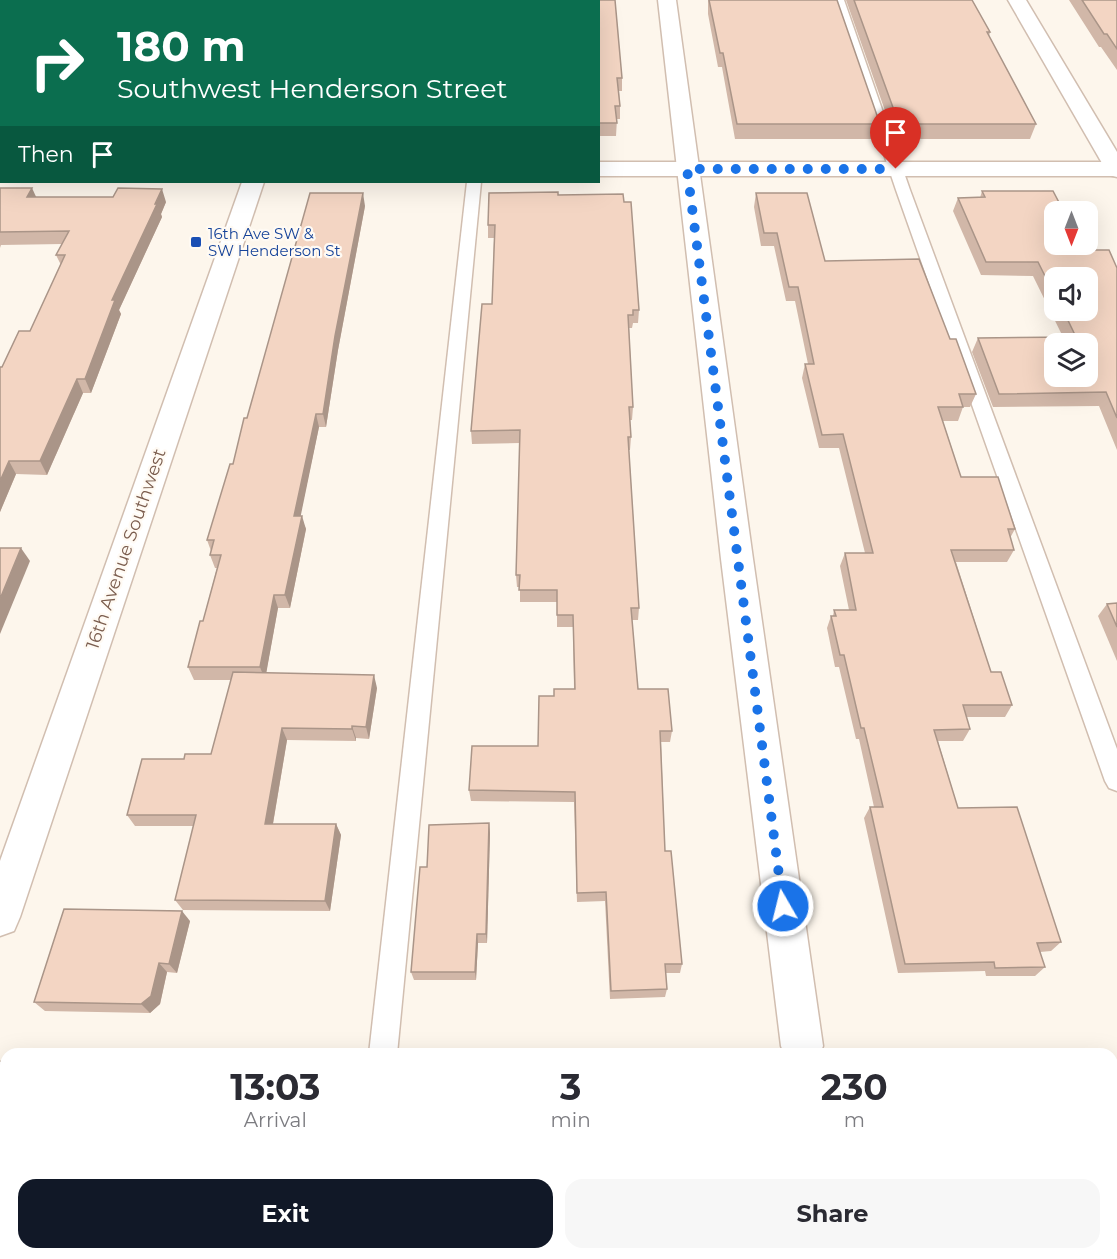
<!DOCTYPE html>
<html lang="en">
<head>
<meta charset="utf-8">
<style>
	body { margin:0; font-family:Montserrat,sans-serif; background:#f7f7f7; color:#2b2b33; height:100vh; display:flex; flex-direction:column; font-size:22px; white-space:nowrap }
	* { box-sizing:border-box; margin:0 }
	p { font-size:20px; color:#7c7c81 }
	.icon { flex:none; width:33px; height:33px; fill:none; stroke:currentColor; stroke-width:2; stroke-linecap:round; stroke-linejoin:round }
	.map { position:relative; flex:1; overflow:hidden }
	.sheet { position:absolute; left:0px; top:1048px; width:1118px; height:212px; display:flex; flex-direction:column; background:#fff; border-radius:18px 18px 0 0; box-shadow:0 6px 24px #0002 }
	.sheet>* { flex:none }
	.guide { position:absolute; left:0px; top:0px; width:600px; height:183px; box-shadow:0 6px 24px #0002; background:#0b6e4f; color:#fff; overflow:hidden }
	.needle { width:39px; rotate:180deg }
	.controls { position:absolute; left:1044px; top:201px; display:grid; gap:12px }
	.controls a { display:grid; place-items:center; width:54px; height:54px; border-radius:12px; background:#fff; box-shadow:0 6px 24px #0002; font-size:30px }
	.pin { position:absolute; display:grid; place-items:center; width:51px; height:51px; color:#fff; margin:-62px -26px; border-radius:50% 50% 50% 0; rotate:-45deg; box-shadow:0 0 6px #0007 }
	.pin .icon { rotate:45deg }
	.me { position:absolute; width:66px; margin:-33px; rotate:352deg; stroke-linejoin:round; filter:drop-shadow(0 0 4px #0008) }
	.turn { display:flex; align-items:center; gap:21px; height:126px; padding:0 18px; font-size:27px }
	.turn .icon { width:78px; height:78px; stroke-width:2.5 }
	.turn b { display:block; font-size:42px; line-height:51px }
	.then { display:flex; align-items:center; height:57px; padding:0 18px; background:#0003; gap:12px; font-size:22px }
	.eta { display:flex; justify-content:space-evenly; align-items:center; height:102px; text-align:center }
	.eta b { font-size:36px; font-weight:700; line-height:42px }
	.primary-button { display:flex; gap:12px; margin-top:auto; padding:12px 18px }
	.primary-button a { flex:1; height:69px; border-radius:18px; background:#111827; color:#fff; font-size:24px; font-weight:700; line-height:69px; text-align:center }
	.primary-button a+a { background:#f7f7f7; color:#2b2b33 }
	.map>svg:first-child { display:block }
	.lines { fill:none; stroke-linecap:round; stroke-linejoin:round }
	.service-casing { stroke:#d1beb0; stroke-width:3 }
	.minor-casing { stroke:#d1beb0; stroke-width:3 }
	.tertiary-casing { stroke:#d1beb0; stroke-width:3 }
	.service { fill:#fff; fill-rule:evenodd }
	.minor { fill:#fff; fill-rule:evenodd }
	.tertiary { fill:#fff; fill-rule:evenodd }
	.wall { fill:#d1b7a8; fill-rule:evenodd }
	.shaded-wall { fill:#aa9588 }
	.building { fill:#f3d5c3; stroke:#aa9588; stroke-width:1.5; fill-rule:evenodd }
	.route { stroke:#1a73e8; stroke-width:10; stroke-dasharray:0 18 }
	.transit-dot { fill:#1a4fb4; stroke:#fffaf3; stroke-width:2 }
	.labels { text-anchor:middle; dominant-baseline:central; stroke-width:4.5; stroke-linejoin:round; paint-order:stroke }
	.far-transit-label { font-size:15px; fill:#164399; stroke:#fffaf3; text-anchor:start }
	.street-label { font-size:18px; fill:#7a5c4d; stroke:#fffaf3 }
</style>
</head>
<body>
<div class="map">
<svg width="1117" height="1259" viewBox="0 0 1117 1259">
	<rect width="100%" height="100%" fill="#fdf6ec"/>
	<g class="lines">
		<g class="service-casing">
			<g id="service">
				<rect x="487" y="0" width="12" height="2"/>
				<path d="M832,0H844L910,190L1117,749V791L1109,788L1105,781L896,190Z"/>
				<path d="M467,182H481L397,1054H369Z"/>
				<path d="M348,1254H378L377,1259H347Z"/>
			</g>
		</g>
		<g class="minor-casing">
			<g id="minor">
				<path d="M10,0H29L9,2Z"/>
				<path d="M658,0H676L753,559L823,1046L820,1054H784L781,1046L721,559Z"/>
				<path d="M1008,0H1026L1117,152V177L1109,175L1106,170Z"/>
				<path d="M0,20H2L0,33Z"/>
				<rect x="0" y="1062" width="6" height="44"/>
				<rect x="1112" y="1066" width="5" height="44"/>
				<path d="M803,1254H851L852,1259H804Z"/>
			</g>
		</g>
		<g class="tertiary-casing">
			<g id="tertiary">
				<path d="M306,0H324L305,2Z"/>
				<rect x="0" y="160" width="2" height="14"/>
				<rect x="598" y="162" width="519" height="14"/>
				<path d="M242,182H264L20,917L14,931L0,936V861Z"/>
			</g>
		</g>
		<use href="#service" class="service"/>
		<use href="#minor" class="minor"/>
		<use href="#tertiary" class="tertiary"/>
	</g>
	<g class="wall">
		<rect x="47" y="0" width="225" height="2"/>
		<path d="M530,0H615L622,78V91H619L620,106V119H617L616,136H598V2H530Z"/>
		<path d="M708,0H837L880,124L876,139H735L722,67H718L708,14Z"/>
		<path d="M846,0H972L990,32L989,36L1036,124L1030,139H895Z"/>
		<path d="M1069,0H1117V70L1101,47H1099Z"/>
		<path d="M2,68V136H0V70Z"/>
		<path d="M0,188L37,197L166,202L161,214L162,217L119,310L121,314L91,393H83L47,475L16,474L0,512L2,367L30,331L61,265L56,255L62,244L1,245L0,248Z"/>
		<path d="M982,191L1054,212L1092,250L1117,268V450L1099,406L993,407L972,352L978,338L1063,337L1033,276L981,275L953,211L958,198H980ZM1054,278L1088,310H1054Z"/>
		<path d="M756,193L825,261L950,339L976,394L970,407H963L958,421H943L961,477L1015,529L1010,538L1014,550L1007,562H956L991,672L1012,705L1005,717H966L970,729L963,741H938L958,808L1061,942L1051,951L1040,952L1045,967L1035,976H986L985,971L898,973L864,818L870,807H874L859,739H856L839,667H835L827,628L831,616H833L834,610H849L840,566L845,553H865L839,448H819L802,378L805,364H808L795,301H786L774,246H761L754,207Z"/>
		<path d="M558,195L639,310L638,323H633L632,328H629L633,407L632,420H630L631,437L630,450H629L639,608L638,620H632L638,689L672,731L670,742H661L665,851L682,964L680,973H666L667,989L665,997L610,999L605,901L577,902L574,802L471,801L469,790L538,746L554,696L574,689L573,627H557V602H520V587H517L516,575L520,443L472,444L471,431L492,304L494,238H488V225Z"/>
		<path d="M365,206L338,350L326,427H319L300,516L306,529L290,608H278L266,673L377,688L369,739L356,738V741L287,740L273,824H336L341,835L330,911L183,910L175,900L194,826H135L127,815L184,759L211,754L231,680H194L188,667L203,621L217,568H215L210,555L211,551L207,540L233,464L247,418Z"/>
		<path d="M1117,603V661L1098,616L1107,604Z"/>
		<path d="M489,823L490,833L487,943H478L476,980H414L411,972L427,867Z"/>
		<path d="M190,921L177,973L167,972L160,1004L150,1013L45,1011L34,1002Z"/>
		<path d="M951,1254H1112L1116,1259H952Z"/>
	</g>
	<g class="shaded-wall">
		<path d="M262,0H272V2H261Z"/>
		<path d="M32,188L38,201L27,197Z"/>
		<path d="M162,189L166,202L161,214L162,217L119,310L121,314L91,393L85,379L112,300Z"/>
		<path d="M363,193L365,206L338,350L326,427L323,414L335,336Z"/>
		<path d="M77,379L83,393L47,475L40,461Z"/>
		<path d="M316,414L319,427L298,529L294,516Z"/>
		<path d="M9,461L16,474L0,512V481Z"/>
		<path d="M302,516L306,529L290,608L285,595Z"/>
		<path d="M21,548L30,561L0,634V599Z"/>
		<path d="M274,595L278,608L265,680L260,667Z"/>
		<path d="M374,675L377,688L369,739L366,727Z"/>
		<path d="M352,726L356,738V741L352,729Z"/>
		<path d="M282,728L287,740L271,835L265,824Z"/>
		<path d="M489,823L490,833L487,943L486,934Z"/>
		<path d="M336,824L341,835L330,911L325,901Z"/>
		<path d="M182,911L190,921L177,973L169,964Z"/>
		<path d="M477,934L478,943L476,980L475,972Z"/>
		<path d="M159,963L167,972L160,1004L150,1013L141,1004Z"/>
		<path d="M164,1254H174L173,1259H163Z"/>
	</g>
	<g class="building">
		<path d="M59,0H262L261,2H58Z"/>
		<rect x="355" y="0" width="88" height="2"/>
		<path d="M534,0H615L622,78H617L620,106H615L617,123H598V2H534Z"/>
		<path d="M709,0H837L880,124H737L723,53H720Z"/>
		<path d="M854,0H972L990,32H987L1036,124H899Z"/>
		<path d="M1082,0H1117V49L1107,34H1104Z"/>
		<path d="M2,68V117H0V70Z"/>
		<path d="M0,188H32L27,197H113L118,188L162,189L155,204H157L112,300H115L85,379H77L40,461H9L0,481V367H2L19,331H30L65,255H56L69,231L0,232Z"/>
		<path d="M982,191H1053L1064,212H1054V244H1088V241L1092,250H1109L1117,268V418L1106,392L999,394L978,338L1076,337L1063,310H1088V278H1054V294L1038,262H986L958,198L985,197ZM1054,344H1088V376H1054Z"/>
		<path d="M558,192V195L623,194L624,202H631L639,310H633V315H628L633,407H629L631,437H628L639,608H631L638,689H668L672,731H660L665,851H671L682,964H665L667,989L611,991L606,892L577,893L575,792L469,790L472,746H538L539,696H554V689H575L573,615H557V590H519L520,575H516L520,430L471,431L482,304H492L495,225H488L489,193Z"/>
		<path d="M310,193H363L335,336L323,414H316L294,516H302L285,595H274L260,667H188L200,621H203L221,555H210L214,540H207L230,464H233L244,418H247Z"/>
		<path d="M756,193H807L825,261L919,259L950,339H956L976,394H959L963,407H938L961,477H998L1015,529H1008L1014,550H951L991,672H1001L1012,705H963L970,729L934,730L958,808L1017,807L1061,942L1037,943L1045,967L995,968L994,962L905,964L870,807H883L864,728H861L844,655H840L831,616H836L834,610H856L845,553H873L843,434L822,435L805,364H814L798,287H789L777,233H764Z"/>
		<path d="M0,548H21L0,599Z"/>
		<path d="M1117,603V627L1107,604Z"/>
		<path d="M233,672L374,675L366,727L352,726V729L282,728L265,824H336L325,901L175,900L196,815H127L142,759H184L185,754H211Z"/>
		<path d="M489,823L486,934H477L475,972H411L420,867H427L429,825Z"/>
		<path d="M64,909L182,911L169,964L159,963L151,996L141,1004L34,1002Z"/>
		<path d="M1112,1241L1116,1259H962L961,1254H1112Z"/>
		<path d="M26,1254H164L163,1259H25Z"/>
		<rect x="475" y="1254" width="189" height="5"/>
	</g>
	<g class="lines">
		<path class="route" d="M783,906L687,169H896"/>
	</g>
	<rect class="transit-dot" x="190" y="236" width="12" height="12" rx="3"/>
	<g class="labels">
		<g class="far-transit-label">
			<text x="208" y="233">16th Ave SW &amp;<tspan x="208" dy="17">SW Henderson St</tspan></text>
		</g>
		<g class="street-label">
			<text transform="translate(126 549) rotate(-71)">16th Avenue Southwest</text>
		</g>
	</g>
</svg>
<div class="controls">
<a><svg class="needle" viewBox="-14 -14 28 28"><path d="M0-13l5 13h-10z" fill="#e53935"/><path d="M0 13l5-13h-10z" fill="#7c7c81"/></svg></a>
<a><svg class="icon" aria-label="sound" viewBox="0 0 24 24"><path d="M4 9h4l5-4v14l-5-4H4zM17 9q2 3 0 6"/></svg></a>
<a><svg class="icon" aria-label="layers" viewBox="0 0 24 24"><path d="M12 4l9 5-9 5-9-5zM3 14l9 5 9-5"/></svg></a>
</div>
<div class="pin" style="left:896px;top:169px;background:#d93025"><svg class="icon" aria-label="arrive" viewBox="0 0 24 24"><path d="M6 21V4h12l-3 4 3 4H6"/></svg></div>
<svg class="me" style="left:783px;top:906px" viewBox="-20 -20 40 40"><circle r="17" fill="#1a73e8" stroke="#fff" stroke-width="3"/><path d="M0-11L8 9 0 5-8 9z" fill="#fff"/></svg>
<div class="guide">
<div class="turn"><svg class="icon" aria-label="right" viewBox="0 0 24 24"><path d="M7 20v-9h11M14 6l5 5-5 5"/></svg><div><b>180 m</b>Southwest Henderson Street</div></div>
<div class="then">Then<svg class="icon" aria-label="arrive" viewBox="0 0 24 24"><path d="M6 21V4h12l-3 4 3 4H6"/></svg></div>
</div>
<section class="sheet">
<div class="eta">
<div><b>13:03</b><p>Arrival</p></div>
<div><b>3</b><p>min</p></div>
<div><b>230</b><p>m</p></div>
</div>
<div class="primary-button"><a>Exit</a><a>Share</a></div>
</section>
</div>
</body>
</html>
